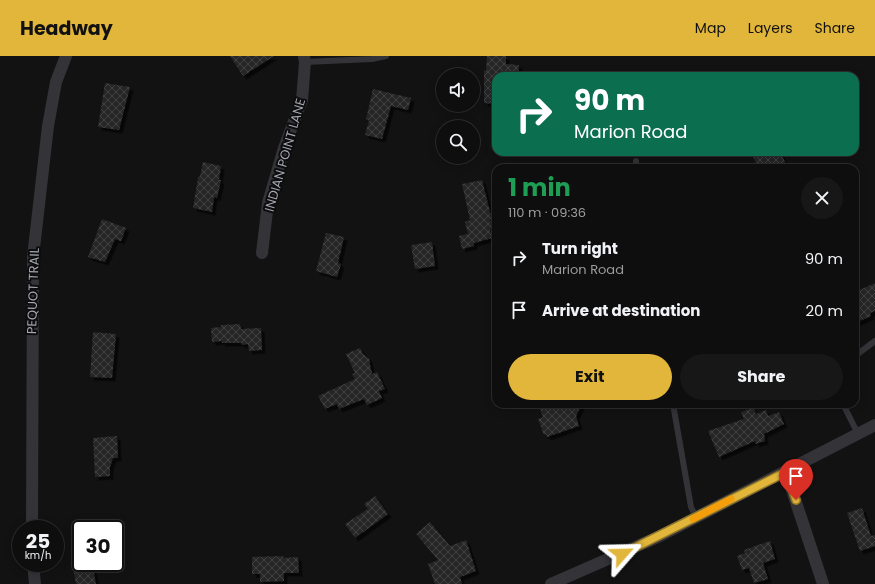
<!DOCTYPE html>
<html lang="en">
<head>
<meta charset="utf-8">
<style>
	body { margin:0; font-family:Poppins,sans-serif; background:#171717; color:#f1f3f6; height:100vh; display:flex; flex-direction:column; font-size:15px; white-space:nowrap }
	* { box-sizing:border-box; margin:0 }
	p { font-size:13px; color:#9b9c9e }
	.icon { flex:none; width:22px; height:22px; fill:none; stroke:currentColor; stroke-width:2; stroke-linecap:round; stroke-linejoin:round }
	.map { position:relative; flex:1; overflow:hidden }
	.panel { position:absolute; left:492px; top:108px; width:367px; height:244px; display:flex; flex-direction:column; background:#0e0e0e; border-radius:12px; box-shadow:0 2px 10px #0003,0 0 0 1px #2e2e2e }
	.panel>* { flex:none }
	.top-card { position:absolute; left:492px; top:16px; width:367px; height:84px; border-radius:12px; box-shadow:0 2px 10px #0003,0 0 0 1px #2e2e2e; background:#0b6e4f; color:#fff; overflow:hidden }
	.fabs { position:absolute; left:436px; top:12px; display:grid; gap:8px }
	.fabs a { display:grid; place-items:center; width:44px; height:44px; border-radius:50%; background:#0e0e0e; box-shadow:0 2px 10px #0003,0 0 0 1px #2e2e2e; font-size:20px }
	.speed { position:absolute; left:12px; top:464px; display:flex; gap:8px; font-size:20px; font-weight:700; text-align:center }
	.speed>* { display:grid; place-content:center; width:52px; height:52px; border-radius:50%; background:#0e0e0e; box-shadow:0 2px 10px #0003,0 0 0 1px #2e2e2e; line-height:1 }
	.speed small { font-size:10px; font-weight:400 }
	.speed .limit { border:2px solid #111; border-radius:6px; background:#fff; color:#111 }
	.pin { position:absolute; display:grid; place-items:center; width:34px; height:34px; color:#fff; margin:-41px -17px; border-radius:50% 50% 50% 0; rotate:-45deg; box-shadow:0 0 4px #0007 }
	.pin .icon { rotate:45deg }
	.me { position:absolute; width:44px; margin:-22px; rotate:65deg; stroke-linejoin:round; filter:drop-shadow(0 0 3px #0008) }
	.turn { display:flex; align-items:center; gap:14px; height:84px; padding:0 16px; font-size:18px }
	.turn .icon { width:52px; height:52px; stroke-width:2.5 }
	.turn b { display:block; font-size:28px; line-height:34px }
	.round { display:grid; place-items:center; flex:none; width:42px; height:42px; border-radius:21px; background:#171717 }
	.headline { display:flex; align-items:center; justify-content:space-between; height:68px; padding:0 16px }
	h1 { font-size:24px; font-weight:700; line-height:30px; color:#1e9e55 }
	.action { display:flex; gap:8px; margin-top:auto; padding:8px 16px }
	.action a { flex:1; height:46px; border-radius:24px; background:#e2b63b; color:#111; font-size:16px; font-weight:700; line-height:46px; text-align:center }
	.action a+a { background:#171717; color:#f1f3f6 }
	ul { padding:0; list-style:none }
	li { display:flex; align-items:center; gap:12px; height:52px; padding:0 16px }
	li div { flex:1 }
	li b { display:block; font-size:15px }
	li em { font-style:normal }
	header { display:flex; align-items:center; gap:24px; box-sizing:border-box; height:56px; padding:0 20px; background:#e2b63b; color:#111 }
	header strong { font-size:19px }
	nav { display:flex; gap:22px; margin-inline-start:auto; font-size:14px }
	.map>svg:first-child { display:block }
	.building { fill:url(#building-cross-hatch); filter:url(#shadow) }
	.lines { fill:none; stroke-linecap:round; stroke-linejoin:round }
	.lane { stroke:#333338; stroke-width:6 }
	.street { stroke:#333338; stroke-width:12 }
	.route-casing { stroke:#937626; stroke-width:10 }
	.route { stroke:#e2b63b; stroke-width:7 }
	.slow { stroke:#f59e0b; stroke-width:7 }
	.labels { text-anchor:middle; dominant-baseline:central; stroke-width:4; stroke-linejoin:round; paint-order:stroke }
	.street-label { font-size:13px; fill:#a4a7b2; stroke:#0d0d0e }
</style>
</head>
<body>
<header>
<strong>Headway</strong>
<nav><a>Map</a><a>Layers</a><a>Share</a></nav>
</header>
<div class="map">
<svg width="875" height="528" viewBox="0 0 875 528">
	<defs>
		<pattern id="building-cross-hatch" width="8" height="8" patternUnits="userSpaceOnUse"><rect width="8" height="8" fill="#252527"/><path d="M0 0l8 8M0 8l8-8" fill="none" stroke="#424244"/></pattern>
		<filter id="shadow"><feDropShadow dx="3.5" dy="3.5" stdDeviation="0" flood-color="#0009"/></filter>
	</defs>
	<rect width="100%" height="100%" fill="#121213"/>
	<g class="building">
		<path d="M230,0H274L243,20Z"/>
		<path d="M487,0H506V8L519,9L518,20H496V48L484,47V14L486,15Z"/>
		<path d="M105,27L130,31L119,74L98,71Z"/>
		<path d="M373,33L411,42L408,54L391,50L382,83L365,79L369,64L366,63Z"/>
		<path d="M751,96H780L786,108L778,112H758Z"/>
		<path d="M203,106L221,110L219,124H221L217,142L214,141L212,156L193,152L198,122L200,120Z"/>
		<path d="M482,124L492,164H490L492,172L490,173L492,182L474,187V190L462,193L459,180L468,178L465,166L470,164L462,128Z"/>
		<path d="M102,163L126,172L121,185L115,183L105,206L88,201Z"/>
		<path d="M326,177L344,181L338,207L341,208L337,221L316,215Z"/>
		<path d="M432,186L435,210L415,213L411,189Z"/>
		<path d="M875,227V255L870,257L871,260L855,267V236Z"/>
		<path d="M240,268L241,273L261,272L262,294L249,295L248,288L242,289L241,287H222V285L212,286L211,272L221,271V269Z"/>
		<path d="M93,276L116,278L112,322L90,321Z"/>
		<path d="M360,292L363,298L369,303L372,318L377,316L385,333L379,335L382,342L367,349L364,343L339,353L337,348L325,353L318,340L355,323L352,318L355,317L346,298Z"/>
		<path d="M538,348H582L576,360L579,370L547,381L546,378L544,379L538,363L543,361Z"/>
		<path d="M753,352L756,358L766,354L768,360L779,356L784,368L764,378L765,385L756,388L755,385L719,401L708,375L744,363L741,356Z"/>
		<path d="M117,380L118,402H113L110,411V420L95,421L93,382Z"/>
		<path d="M375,440L388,458L355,482L345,468L368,453L364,448Z"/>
		<path d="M862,452L871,480L875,479V490L860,495L847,457Z"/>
		<path d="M430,466L450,490L466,484L476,515L460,521L462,528H435L428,508L438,504L416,478Z"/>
		<path d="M770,485L775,503L763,507L768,523L754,527L749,512L742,514L737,500L745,497L744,494Z"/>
		<path d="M283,500L284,502L298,501L299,517H284V525L260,526V518H252V501Z"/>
		<path d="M72,507H92L96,528H76Z"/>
	</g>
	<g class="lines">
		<g class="lane">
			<path d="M305,6L372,3L386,0"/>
			<path d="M636,112V105"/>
			<path d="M855,300L875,285"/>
			<path d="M673,348L691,451L696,461"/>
			<path d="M843,348L858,378"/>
		</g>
		<g class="street">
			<path d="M262,197L268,147L284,92L302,44L305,6L304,0"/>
			<path d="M786,416L823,528"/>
			<path d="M32,473L33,201L48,70L56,26L66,0"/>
			<path d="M33,507L35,528"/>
			<path d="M551,528L658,481L875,369"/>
		</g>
	</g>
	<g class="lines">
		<g class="route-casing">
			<path id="route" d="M622,498L786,416L796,444"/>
		</g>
		<use href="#route" class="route"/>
		<path class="slow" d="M693,463L731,443"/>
	</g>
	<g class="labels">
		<g class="street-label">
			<text transform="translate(285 99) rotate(-74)">INDIAN POINT LANE</text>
			<text transform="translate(33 235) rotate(-88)">PEQUOT TRAIL</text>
		</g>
	</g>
</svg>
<div class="fabs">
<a><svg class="icon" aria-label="sound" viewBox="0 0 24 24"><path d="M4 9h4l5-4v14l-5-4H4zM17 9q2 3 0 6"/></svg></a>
<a><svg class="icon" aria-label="search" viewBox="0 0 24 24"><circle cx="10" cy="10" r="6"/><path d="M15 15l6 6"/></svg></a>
</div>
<div class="speed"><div>25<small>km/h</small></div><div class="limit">30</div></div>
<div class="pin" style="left:796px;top:444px;background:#d93025"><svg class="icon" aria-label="arrive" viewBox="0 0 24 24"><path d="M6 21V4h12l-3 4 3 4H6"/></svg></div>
<svg class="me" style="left:622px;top:498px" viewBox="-20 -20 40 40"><path d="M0-17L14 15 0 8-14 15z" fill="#e2b63b" stroke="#fff" stroke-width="4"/></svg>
<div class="top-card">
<div class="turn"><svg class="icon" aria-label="right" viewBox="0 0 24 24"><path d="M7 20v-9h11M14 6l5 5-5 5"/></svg><div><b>90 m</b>Marion Road</div></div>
</div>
<section class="panel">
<div class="headline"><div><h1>1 min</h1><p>110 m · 09:36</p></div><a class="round"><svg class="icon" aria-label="close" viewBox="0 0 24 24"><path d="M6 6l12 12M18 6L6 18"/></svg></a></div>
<ul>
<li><svg class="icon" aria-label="right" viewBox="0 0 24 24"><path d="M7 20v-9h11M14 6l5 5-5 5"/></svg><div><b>Turn right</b><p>Marion Road</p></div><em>90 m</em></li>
<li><svg class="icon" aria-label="arrive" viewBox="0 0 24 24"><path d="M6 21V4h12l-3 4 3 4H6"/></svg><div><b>Arrive at destination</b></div><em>20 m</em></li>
</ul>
<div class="action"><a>Exit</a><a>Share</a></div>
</section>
</div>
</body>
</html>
